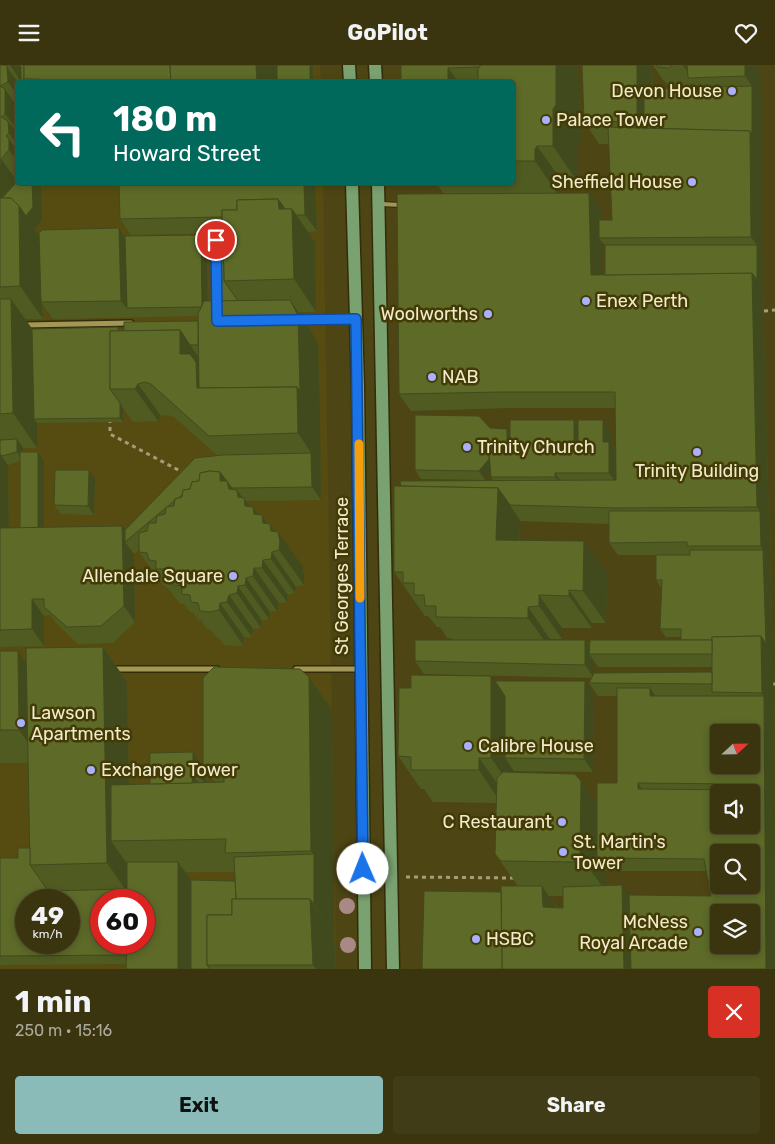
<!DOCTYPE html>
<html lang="en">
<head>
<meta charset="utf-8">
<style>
	body { margin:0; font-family:Rubik,sans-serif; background:#413c18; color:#f1f3f6; height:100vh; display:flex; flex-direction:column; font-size:19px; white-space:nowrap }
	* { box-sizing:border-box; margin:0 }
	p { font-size:16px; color:#abaa9e }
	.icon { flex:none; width:28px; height:28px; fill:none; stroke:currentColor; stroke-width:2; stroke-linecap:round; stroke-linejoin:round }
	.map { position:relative; height:904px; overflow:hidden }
	.drawer { display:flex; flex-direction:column; background:#3a340f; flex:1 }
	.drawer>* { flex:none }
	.banner { position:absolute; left:15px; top:15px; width:500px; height:105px; border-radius:5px; box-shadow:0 2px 8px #0003,0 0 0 1px #544f2f; background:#00695c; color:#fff; overflow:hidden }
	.needle { width:32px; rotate:68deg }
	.tools { position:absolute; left:710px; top:659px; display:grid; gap:10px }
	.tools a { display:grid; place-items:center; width:50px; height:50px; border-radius:5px; background:#3a340f; box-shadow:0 2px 8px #0003,0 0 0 1px #544f2f; font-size:25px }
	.speed { position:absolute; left:15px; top:824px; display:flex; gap:10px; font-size:25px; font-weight:700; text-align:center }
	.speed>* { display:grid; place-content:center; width:65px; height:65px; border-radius:50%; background:#3a340f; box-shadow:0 2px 8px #0003,0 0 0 1px #544f2f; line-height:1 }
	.speed small { font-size:12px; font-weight:400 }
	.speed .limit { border:8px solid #d22; background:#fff; color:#111 }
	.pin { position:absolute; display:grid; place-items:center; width:42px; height:42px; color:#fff; margin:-21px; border:2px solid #fff; border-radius:50%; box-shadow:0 1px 5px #0007 }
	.me { position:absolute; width:55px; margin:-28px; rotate:359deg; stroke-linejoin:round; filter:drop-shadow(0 0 4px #0008) }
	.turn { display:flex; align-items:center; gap:18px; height:105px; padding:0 15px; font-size:22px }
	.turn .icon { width:65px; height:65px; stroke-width:2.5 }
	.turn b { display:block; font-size:35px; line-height:42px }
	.round { display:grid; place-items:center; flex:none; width:52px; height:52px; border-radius:5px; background:#413c18 }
	.headline { display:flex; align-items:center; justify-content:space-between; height:85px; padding:0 15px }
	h1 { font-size:30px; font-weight:700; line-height:38px }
	.cta { display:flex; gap:10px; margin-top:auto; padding:10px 15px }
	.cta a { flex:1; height:58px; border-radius:5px; background:#8bbbb9; color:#111; font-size:20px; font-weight:700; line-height:58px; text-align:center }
	.cta a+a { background:#413c18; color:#f1f3f6 }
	header { display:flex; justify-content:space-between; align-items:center; height:65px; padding:0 15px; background:#3a340f; font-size:22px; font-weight:700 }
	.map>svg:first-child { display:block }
	.built { fill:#564c12; fill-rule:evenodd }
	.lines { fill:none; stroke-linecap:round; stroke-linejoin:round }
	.service-casing { stroke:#322c09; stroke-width:6 }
	.minor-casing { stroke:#322c09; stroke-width:8 }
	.primary-casing { stroke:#322c09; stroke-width:15 }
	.path { stroke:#a59e76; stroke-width:3; stroke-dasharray:4 4; stroke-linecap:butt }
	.service { stroke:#a29757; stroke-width:4 }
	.minor { stroke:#a29757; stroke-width:5 }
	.primary { stroke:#7aa271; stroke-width:12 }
	.tree { fill:#a98985 }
	.wall { fill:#505b22; fill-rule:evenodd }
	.shaded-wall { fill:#414a1c }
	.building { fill:#5d6a28; stroke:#414a1c; fill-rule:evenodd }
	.route-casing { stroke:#114b97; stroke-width:12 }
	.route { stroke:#1a73e8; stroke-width:9 }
	.slow { stroke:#f59e0b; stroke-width:9 }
	.poi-dot { fill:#a9b0fc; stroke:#433b06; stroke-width:2 }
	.labels { text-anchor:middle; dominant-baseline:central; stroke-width:5; stroke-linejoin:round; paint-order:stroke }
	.poi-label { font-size:18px; fill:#f1ebcb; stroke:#433b06; text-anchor:start }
	.street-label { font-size:18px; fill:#f1ebcb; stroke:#433b06 }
</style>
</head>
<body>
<header><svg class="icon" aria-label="menu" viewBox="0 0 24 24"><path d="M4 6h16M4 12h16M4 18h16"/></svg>GoPilot<svg class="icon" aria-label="heart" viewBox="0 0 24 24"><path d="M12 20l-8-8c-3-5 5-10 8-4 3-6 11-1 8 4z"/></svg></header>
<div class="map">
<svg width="775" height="904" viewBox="0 0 775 904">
	<rect width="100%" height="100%" fill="#4e4514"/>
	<path class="built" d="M0,0H320L321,17L18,18V118H323L336,904H0ZM26,835H69V878H26ZM101,835H144V878H101Z"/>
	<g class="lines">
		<g class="service-casing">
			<g id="service">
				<path d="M381,139L401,140"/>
				<path d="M198,173H212L217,176"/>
			</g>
		</g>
		<g class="minor-casing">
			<g id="minor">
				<path d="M299,255L356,254"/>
				<path d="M24,260L131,258"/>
				<path d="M113,604H217"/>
				<path d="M296,604H360"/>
			</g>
		</g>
		<g class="primary-casing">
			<g id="primary">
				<path d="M349,0L350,18"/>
				<path d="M375,0L376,18"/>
				<path d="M352,118L358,322L365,904"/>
				<path d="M378,118L393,904"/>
			</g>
		</g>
		<g class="path">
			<path d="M764,246L775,245"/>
			<path d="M110,354V369L184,408"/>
			<path d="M773,619H775"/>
			<path d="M406,812L515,813"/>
		</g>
		<use href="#service" class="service"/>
		<use href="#minor" class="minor"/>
		<use href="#primary" class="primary"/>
	</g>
	<g class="tree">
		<circle cx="347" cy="841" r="8"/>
		<circle cx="348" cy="880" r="8"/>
	</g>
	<g class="wall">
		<path d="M0,0H313V18H18V118H41L42,155L35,164L39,171L119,163L125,171L201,172L207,181L208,236H214L223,168L131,170L120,154L119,118H315L317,166L308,167L315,177L316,247H299L310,264L318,278L321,435L246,436L250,441L253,442L259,450H262L267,458L270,459L303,502L304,510V520L296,522L295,528L288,530L287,537L279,538L277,546L270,547L269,554L262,556L261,563L253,564L252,572H244L243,580L234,581L224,580L218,572H216L210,564H207L201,555H198L193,547H190L184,539H180L167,522L164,521L139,487V485L134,489L135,557L113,578L78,579L56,558L50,550L44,551V581L0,582ZM42,239L53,254L198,251V256L121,266L32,264L25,254H43ZM123,343L133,357L158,356L161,351L168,350L174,352L218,391L125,465L44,463V396L23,387V383H37V358L123,357ZM20,396V463H9L8,400Z"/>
		<path d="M401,0H578L577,18L580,23L581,75L577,79V116H562L559,118V128L601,144V155H612L609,79H599L584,56L652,0L653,24L672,23L663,15L653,0H760L763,224L769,458L773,588L775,904H422L501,827L518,821L495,789L496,738L433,737L424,724H421L398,691L411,623L495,616L594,629L593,707L514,706V707L581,716L597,738L617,718V631H598L589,618L592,613L424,609L415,596L452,575L451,573H447L440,562H437L428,551H425L394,507L401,421L493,415L491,412L490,408L485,415L421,414L415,405L490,363L510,367L574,355L578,361L612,368V380L616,385L615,343H513L411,346L399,329L444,129L436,118H512V18L478,15H457ZM692,18L694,23H687ZM601,176L605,180V210H602ZM520,456L609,459V478L618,490H656V515L662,524L660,564L666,572H681V575L590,581L585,575H550V574H562V563H592V558H606L607,508L520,475ZM594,596L598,602H712V607L594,608ZM605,805L606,806H707L711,831L629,830L605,820ZM549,831H563V843L557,842Z"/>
		<path d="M95,414L94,450L61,449L54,440Z"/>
		<path d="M103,582L127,617L129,720L150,719L193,687L206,706L205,718L215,717L203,701L309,612L332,645L334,868L336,904H126V899L0,900V793H18L30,783L28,698H0V586H18L27,598ZM186,807H235V816L191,815Z"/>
	</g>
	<g class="shaded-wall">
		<path d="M10,0H21L24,14L22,18Z"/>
		<path d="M256,0H280V18H258L257,16Z"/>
		<rect x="310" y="0" width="3" height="18"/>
		<path d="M556,0H578L577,18L580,23L581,75L577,79V116L553,81V44Z"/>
		<path d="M637,0H652L653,67H644L637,57Z"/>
		<path d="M683,0H691L692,13Z"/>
		<path d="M745,0H760L761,34L745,11Z"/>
		<path d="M7,2L18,18V31L8,17Z"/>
		<path d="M448,3L457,15V18H448Z"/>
		<path d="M752,21L761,34L763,224L769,458L773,588L766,579L763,485L761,481L760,446L757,442L752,208L757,180L751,172L750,66Z"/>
		<path d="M5,24L18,43V66L5,49Z"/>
		<path d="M8,56L18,69V81L9,68Z"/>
		<path d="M9,74L18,87V97L9,85Z"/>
		<path d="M537,81L562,116L559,118V131L535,96V84Z"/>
		<path d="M1,94L18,117L0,135V101Z"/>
		<path d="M32,118H41L42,155L35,164L41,174V237L42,239L43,254L20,221L19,141Z"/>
		<path d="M304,118H315L317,166L305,150Z"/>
		<path d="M589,128L601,144V173H599L601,176L603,226L591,210Z"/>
		<path d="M278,134L292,144L315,177L316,247L294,214L279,144Z"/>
		<path d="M119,163L131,180L127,243L121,236Z"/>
		<path d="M201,172L207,181L208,251L202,242Z"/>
		<path d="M11,234L35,268L34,354L37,358V383L13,348Z"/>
		<path d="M290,235L310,264L318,278L320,354L300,326Z"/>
		<path d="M180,265L202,297L217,327L197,323L180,289Z"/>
		<path d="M138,319L161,351L158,356L135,324Z"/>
		<path d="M297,322L320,354L321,435L312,422L311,388L298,368Z"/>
		<path d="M120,338L123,343V357L120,353Z"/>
		<path d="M574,355L583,368V389L574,376Z"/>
		<path d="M603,355L612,368V380L618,389V421L609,408L603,377Z"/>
		<path d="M507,364L513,372L506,392Z"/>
		<path d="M17,374L23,383V396L17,387Z"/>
		<path d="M38,387L44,396V478L38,469Z"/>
		<path d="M0,389L8,400L9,480L0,466Z"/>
		<path d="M491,391L498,400L485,415L479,406Z"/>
		<path d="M89,405L95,414L94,450L88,441Z"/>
		<path d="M220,407L237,431V425L245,436L244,433L254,447L253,442L263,455L262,450L270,463V459L279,472L278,467L303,502L304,510V520L279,485L220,416Z"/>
		<path d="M555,408L564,420V425L555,412Z"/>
		<path d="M498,423L520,455L519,507L496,475Z"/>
		<path d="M122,461L130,472L125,477L134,489L135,557L124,541Z"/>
		<path d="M584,476L607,508L606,558L583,526Z"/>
		<path d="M272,487L296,522L295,528L271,494Z"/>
		<path d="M263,495L288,530L287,537L262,503Z"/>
		<path d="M254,503L279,538L277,546L253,511Z"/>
		<path d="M246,513L270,547L269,554L245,520Z"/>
		<path d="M238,521L262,556L261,563L237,528Z"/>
		<path d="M569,525L592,558V563L569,531Z"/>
		<path d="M229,530L253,564L252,572L227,537Z"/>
		<path d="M539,530L562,563V574L539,541Z"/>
		<path d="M32,534L44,551V581L32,564Z"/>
		<path d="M220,538L244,572L243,580L219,545Z"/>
		<path d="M528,542L550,574L551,585L528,553Z"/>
		<path d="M761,571L773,588L775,904H766L764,631L762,628Z"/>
		<path d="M585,575L594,588L589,589L594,596V613L585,600Z"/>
		<path d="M103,582L127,617L130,776H111L131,804L132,835H126L125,824L107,798Z"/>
		<path d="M18,586L41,619L42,698L19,665Z"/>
		<path d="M491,611L514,644L505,693L514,706V726L491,693Z"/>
		<path d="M309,612L332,645L334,818L311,786Z"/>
		<path d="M585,616L594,629L593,707L584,694Z"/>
		<path d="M650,623L659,636L650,631Z"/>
		<path d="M193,687L199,696V706L193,697Z"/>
		<path d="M479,693L502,725L501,738L479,705Z"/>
		<path d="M200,697L206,706L205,719L199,710Z"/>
		<path d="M193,710L199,718L191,722Z"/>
		<path d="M581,716L606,751L597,793L605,805V825L580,791Z"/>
		<path d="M638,718L647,731L638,724Z"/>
		<path d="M314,789L334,818V868L314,839Z"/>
		<path d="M178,797L194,819V904H178Z"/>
		<path d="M622,820L638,842L639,904H624Z"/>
		<path d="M542,821L557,843L543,842Z"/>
		<path d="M310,834L334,868L336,904H316L313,900Z"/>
	</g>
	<g class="building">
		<path d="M0,0H6L7,2L8,17L0,21Z"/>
		<path d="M19,0H24V14L27,18H19L21,16V2Z"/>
		<path d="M24,0H170L171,18H39V14H24Z"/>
		<path d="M170,0H256L257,16L171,18Z"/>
		<rect x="277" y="0" width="33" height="18"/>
		<path d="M401,0H481L479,2L448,3V18H401Z"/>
		<path d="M481,0H556V40L553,44V81H537L535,84V96H512V18H478V4Z"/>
		<path d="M582,0H637V57L584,56Z"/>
		<path d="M656,0H672L669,3L658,2Z"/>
		<path d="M687,0H745V11L688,13Z"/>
		<path d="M0,21L5,24V49L1,52L8,56L9,68L6,71L9,74V85L1,94V99L0,101Z"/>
		<path d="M752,21V69L750,66L644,63V24Z"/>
		<path d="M608,62L750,66L751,172L599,173V155H612Z"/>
		<path d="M18,111V118H32L33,142L26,151L19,141L11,133H2L15,119V113Z"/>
		<path d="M119,118H304L305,150H296L292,144H285L278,134L237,135V145H222V152L120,154Z"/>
		<path d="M589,128L591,210L752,208L757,442L616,443L510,440L498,423L401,421L400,416L616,415L615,327H501L399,329L397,129Z"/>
		<path d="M0,133H11L19,141L20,221L0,222Z"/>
		<path d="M278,134L279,144H292L294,214L224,216L222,145H237V135Z"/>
		<path d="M119,163L121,236L41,237L39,168L42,165Z"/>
		<path d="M213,169H223L224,216L238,236H214Z"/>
		<path d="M198,170L201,172L202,239L201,242L127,243L125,171Z"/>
		<path d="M605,180H757V215L752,208L605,210Z"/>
		<path d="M0,234H11L13,348L0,349Z"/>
		<path d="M290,235L298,250L300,326L297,322L199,323L198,249L204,236Z"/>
		<path d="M198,256V280H190L180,265L124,266V257Z"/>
		<path d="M118,262V266H110V324L120,338V353L34,354L32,264Z"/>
		<path d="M180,265V289H190L196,297L197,323L297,322L298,368L209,371L151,319L145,317L138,319L135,324H110V266Z"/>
		<path d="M415,350L479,351L490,363L507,364V377H504L503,387H489V394L479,406L415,405Z"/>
		<path d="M510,355H574V376H578V355H603V377H609V408H555V412H491L489,387H503L504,377H510Z"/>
		<path d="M17,374V387L2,391L0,389V375Z"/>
		<rect x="20" y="387" width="18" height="76"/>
		<path d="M311,388L312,422L232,423L220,407L210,406L200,408L199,416L192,417L190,424L183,425L182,430L178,433L175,434L174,436L125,477V465L195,393L223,390Z"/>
		<path d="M55,405H89L88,441L54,440Z"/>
		<path d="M210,406L220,407V416H227L229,424L237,425L238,432L244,433L245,441L253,442L254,449L262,450L263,458L270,459L271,466L278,467L280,476L279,485L272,487L271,494L263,495L262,503H254L253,511L246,513L245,520L238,521L237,528L229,530L227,537L220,538L219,545L210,547L200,546L198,538L191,537L190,530L182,529V521L174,520L173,513L166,512L164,504H156V496L149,495L147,488L139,487V468L147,466L149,458H156L157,451L165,449L166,442L174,441L175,434L182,432L183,425L190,424L192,417L199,416L200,408Z"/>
		<path d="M394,421L498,423L496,475L584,476L583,526L569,525V531L539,530V541L528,542V553L436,552V541H425L424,530H414V518H403V507H394Z"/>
		<path d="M609,446H760L761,481H687V477L609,478Z"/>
		<path d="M122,461L124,541L101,561L67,562L44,542V534H32V564L0,565V463Z"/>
		<path d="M690,485H763L766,579L761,571L712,572V575H681V564H660L662,515H656V490H690Z"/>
		<path d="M761,571L762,628L712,627V572Z"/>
		<path d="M415,575H585V600L415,596Z"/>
		<path d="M590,575H712V589H589Z"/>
		<path d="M103,582L107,798L30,800L26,583Z"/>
		<path d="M0,586H18L19,665H0Z"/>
		<path d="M214,602L300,604L309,612L311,786L225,788L226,774L111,776V720L224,717V702L203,701V613Z"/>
		<path d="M712,607V619L589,618L594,608Z"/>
		<path d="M411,610L491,611V693H479V705H411V692L398,691L399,623H411Z"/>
		<path d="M495,616H585L584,694L505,693V631Z"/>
		<path d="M617,623H650V631H764L766,904H631L629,830L711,831L704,794L597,793V718H617ZM719,668H751V700H719ZM638,718L742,719V725L638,724ZM719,728H751V760H719ZM719,788H751V820H719ZM719,848H751V880H719Z"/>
		<path d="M193,687V697H200L199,710H193L192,718L150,719V688Z"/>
		<path d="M503,707L575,709L581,716L580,791L573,797L501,796L495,789L497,713Z"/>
		<path d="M18,783H30V800L48,826L125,824L126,835H101V878H126V890L0,891V793H18ZM26,835H69V878H26Z"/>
		<path d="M314,789V839L310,834H236L234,792Z"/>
		<path d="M127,797H178V904H126L127,878H144V835H127Z"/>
		<path d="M191,815L235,816L236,834H232V850H207V900L210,904H191Z"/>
		<path d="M622,820L624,904H502L501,821H542L543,842L563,843V822Z"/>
		<path d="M424,826L501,827L502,904H422Z"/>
		<path d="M232,834H310L313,900H207V850H232Z"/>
	</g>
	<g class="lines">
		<g class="route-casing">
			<path id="route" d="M216,175L217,256L356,254L363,804"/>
		</g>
		<use href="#route" class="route"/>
		<path class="slow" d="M359,379L360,533"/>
	</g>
	<g class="poi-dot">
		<circle cx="732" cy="26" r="5"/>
		<circle cx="546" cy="55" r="5"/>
		<circle cx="692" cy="117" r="5"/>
		<circle cx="586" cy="236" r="5"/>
		<circle cx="488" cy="249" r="5"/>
		<circle cx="432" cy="312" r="5"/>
		<circle cx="467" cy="382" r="5"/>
		<circle cx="697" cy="387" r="5"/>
		<circle cx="233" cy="511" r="5"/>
		<circle cx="21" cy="658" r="5"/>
		<circle cx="468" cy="681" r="5"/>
		<circle cx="91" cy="705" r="5"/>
		<circle cx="562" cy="757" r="5"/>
		<circle cx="563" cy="787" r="5"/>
		<circle cx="698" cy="867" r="5"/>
		<circle cx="476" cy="874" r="5"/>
	</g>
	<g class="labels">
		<g class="poi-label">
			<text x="722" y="26" text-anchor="end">Devon House</text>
			<text x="556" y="55">Palace Tower</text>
			<text x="682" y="117" text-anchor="end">Sheffield House</text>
			<text x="596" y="236">Enex Perth</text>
			<text x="478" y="249" text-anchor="end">Woolworths</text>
			<text x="442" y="312">NAB</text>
			<text x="477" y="382">Trinity Church</text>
			<text x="697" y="406" text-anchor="middle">Trinity Building</text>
			<text x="223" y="511" text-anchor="end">Allendale Square</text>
			<text x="31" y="648">Lawson<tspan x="31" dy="21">Apartments</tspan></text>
			<text x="478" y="681">Calibre House</text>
			<text x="101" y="705">Exchange Tower</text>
			<text x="552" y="757" text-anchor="end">C Restaurant</text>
			<text x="573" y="777">St. Martin's<tspan x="573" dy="21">Tower</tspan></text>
			<text x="688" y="857" text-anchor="end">McNess<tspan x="688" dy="21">Royal Arcade</tspan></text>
			<text x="486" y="874">HSBC</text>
		</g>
		<g class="street-label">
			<text transform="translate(342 511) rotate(-90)">St Georges Terrace</text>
		</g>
	</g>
</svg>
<div class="tools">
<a><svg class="needle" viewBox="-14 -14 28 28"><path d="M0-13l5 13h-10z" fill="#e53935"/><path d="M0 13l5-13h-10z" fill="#abaa9e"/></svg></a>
<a><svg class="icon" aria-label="sound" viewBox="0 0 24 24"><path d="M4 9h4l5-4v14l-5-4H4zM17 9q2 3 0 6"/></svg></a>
<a><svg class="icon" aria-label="search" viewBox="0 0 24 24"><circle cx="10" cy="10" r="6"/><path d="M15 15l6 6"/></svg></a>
<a><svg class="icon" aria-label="layers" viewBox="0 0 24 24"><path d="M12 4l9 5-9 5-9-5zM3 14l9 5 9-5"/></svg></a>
</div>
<div class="speed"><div>49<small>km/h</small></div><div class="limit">60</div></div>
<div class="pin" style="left:216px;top:175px;background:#d93025"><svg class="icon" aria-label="arrive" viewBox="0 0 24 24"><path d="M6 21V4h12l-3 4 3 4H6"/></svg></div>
<svg class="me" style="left:363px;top:804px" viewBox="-20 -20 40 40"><circle r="19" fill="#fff"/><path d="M0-13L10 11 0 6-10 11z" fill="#1a73e8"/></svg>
<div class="banner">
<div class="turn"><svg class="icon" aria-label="left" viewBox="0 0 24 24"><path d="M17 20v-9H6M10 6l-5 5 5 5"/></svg><div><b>180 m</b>Howard Street</div></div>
</div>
</div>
<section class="drawer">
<div class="headline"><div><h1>1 min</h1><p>250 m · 15:16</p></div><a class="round" style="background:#d93025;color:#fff"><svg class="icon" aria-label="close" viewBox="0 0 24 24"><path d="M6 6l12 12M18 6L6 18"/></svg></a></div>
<div class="cta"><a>Exit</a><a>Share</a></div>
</section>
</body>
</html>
